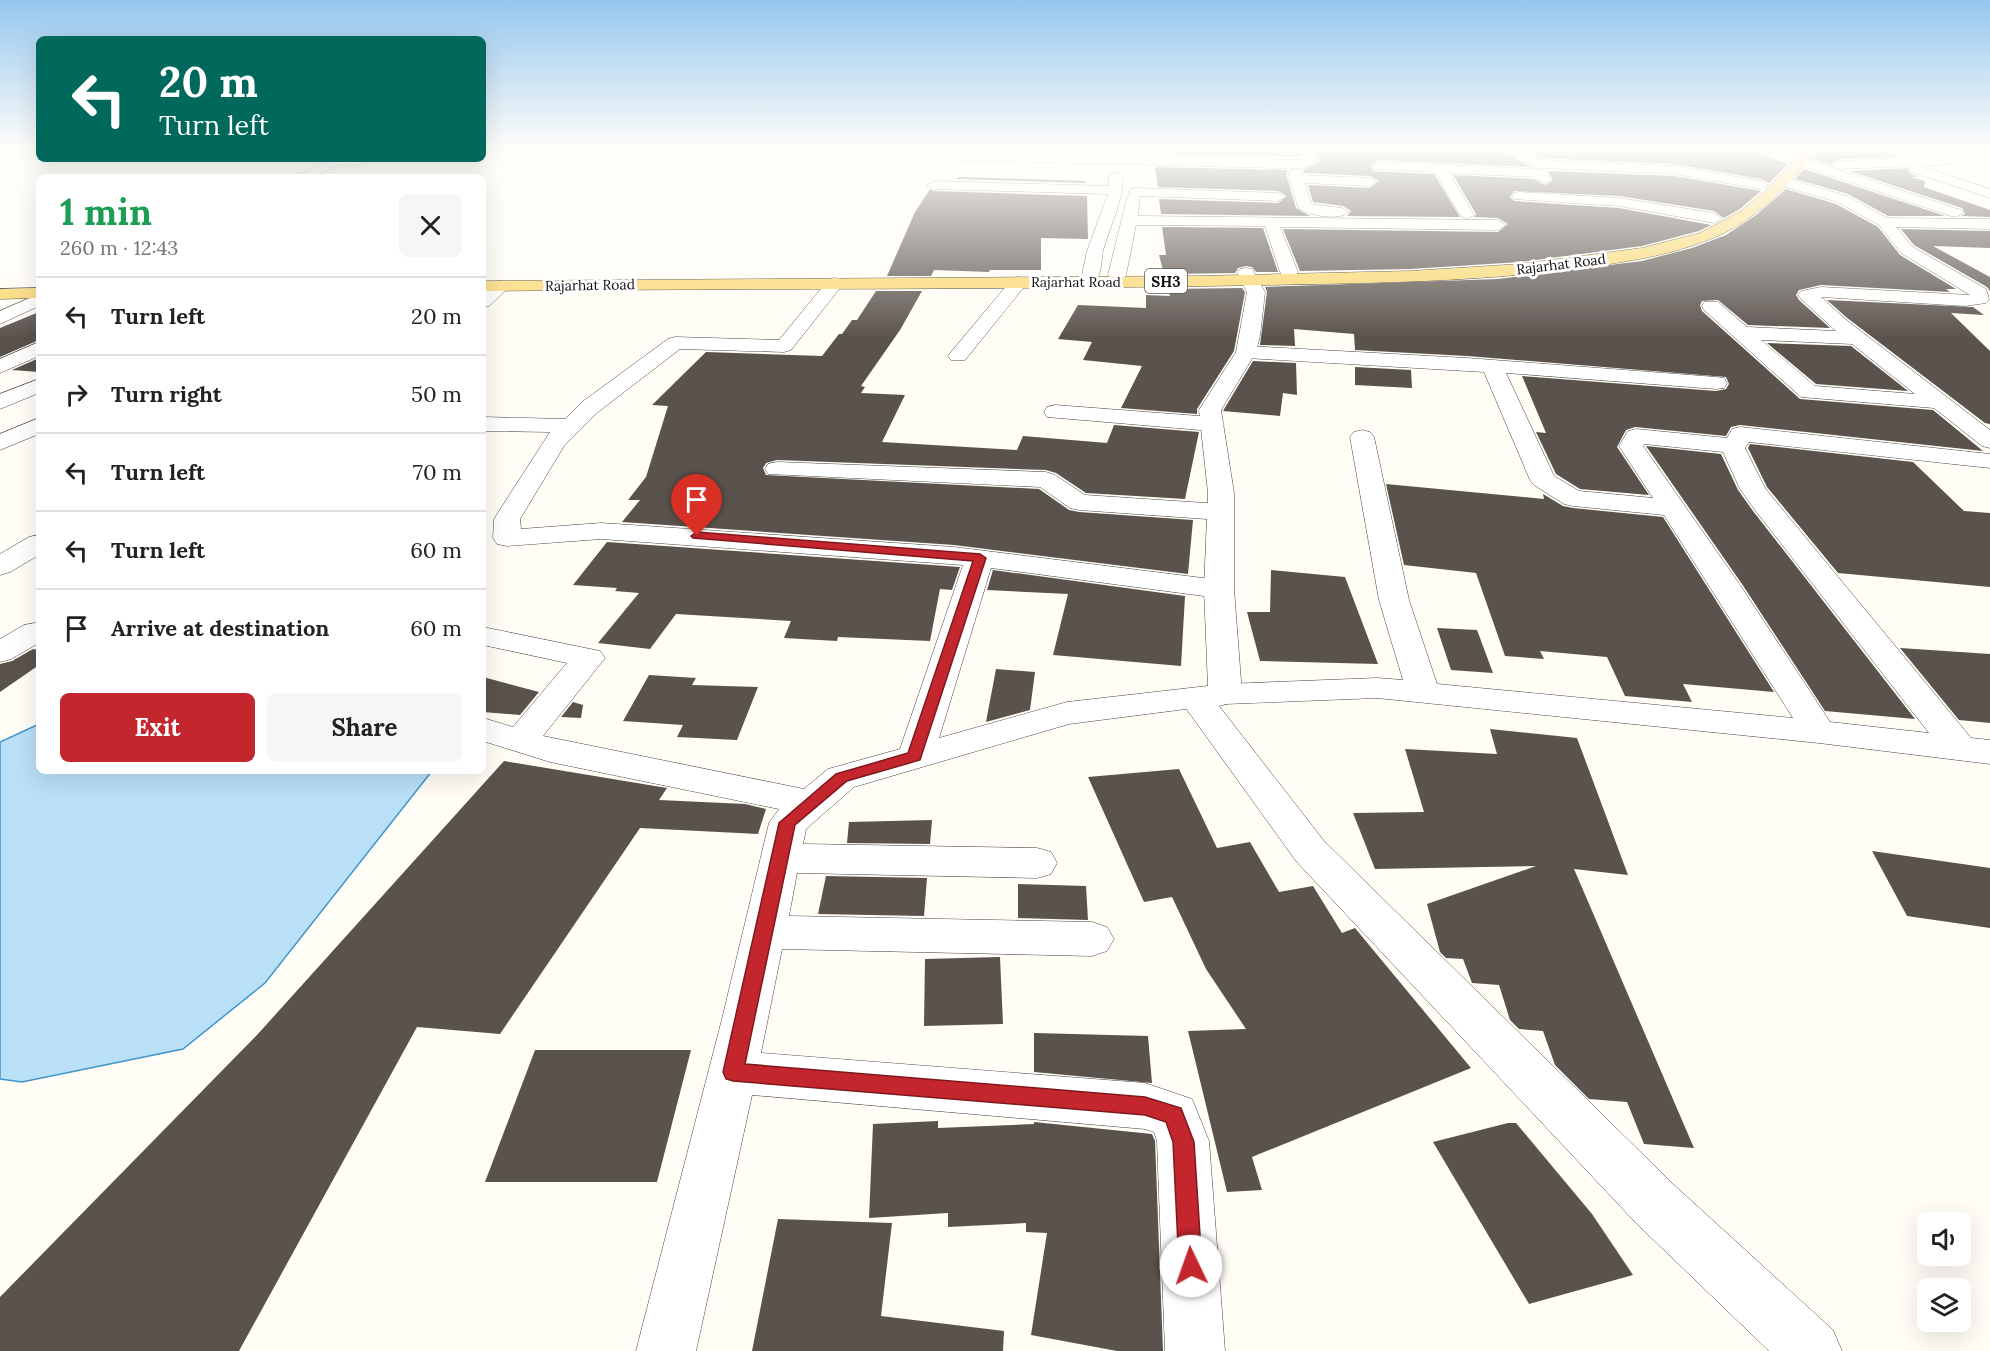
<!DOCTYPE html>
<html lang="en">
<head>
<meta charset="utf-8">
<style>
	body { margin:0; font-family:Lora,serif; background:#f6f6f6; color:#222; height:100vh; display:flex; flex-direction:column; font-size:22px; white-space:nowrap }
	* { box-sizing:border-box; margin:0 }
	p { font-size:20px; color:#767676 }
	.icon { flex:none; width:33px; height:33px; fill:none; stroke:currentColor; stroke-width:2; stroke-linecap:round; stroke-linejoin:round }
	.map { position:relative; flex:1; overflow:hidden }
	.panel { position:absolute; left:36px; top:174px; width:450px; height:600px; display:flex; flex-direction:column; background:#fff; border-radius:9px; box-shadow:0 6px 24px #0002 }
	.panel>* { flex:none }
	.top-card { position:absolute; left:36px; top:36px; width:450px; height:126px; border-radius:9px; box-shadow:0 6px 24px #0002; background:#00695c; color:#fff; overflow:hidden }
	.controls { position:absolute; left:1917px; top:1212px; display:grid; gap:12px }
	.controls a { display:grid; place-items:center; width:54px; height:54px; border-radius:9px; background:#fff; box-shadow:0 6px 24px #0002; font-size:30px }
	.pin { position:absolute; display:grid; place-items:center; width:51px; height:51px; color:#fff; margin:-62px -26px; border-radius:50% 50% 50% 0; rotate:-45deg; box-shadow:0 0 6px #0007 }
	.pin .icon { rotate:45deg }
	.me { position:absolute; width:66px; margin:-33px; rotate:357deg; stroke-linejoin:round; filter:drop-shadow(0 0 4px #0008) }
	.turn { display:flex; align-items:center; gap:21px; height:126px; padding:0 24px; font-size:27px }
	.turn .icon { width:78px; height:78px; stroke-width:2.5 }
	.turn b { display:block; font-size:42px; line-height:51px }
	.round { display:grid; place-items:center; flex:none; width:63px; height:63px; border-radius:9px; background:#f6f6f6 }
	.head { display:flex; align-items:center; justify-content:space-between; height:102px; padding:0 24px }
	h1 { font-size:36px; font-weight:800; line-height:45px; color:#1e9e55 }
	.cta { display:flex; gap:12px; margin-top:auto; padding:12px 24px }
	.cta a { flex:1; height:69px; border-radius:9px; background:#c4262e; color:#fff; font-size:24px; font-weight:800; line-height:69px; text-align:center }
	.cta a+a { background:#f6f6f6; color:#222 }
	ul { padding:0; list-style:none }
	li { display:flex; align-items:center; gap:18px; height:78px; padding:0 24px; border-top:2px solid #e0e0e0 }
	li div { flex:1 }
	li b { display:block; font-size:22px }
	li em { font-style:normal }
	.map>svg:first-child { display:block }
	.water { fill:#b9e0f7; stroke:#3f96cf; stroke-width:1.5 }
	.building { fill:#5a524d }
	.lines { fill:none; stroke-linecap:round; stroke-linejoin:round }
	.minor-casing { stroke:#444; stroke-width:1 }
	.tertiary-casing { stroke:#444; stroke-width:1 }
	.primary-casing { stroke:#222; stroke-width:1 }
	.minor { fill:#fff; fill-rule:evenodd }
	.tertiary { fill:#fff; fill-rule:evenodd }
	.primary { fill:#f9d66b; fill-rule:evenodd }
	.route { fill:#c4262e; stroke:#7f191e; stroke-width:1.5 }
	.labels { text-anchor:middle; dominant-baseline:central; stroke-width:6; stroke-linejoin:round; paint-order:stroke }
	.far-street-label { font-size:14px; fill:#111; stroke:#fff }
	.shield { fill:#fff; stroke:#585858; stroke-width:1.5 }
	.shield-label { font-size:15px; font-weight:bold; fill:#111 }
</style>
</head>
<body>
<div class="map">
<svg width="1990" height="1351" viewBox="0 0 1990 1351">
	<rect width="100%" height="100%" fill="#fffdf5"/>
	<path class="water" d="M39,724V771H432L265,983L183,1049L22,1082L0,1079V742Z"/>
	<g class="building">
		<path d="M1175,149H1297L1302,157L1176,155Z"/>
		<path d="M1314,149L1498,150L1532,167L1379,160L1371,165L1373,171L1434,174L1460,217L1347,216L1351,211L1343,206L1313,202L1308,185L1370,188L1379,181L1370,176L1304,173L1303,170L1321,161Z"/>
		<path d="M1585,149H1756L1759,154L1788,164L1769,183L1761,179L1675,164L1542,158L1527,151L1589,152Z"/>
		<path d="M1820,149H1885L1900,157L1839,159L1831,165L1813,159Z"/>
		<path d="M1155,167L1288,170L1286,174L1296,208L1310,216L1161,214L1159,199L1278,203L1287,196L1278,191L1158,187Z"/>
		<path d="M1908,168L1910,173L1919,177H1911L1925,181L1924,187L1990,210V217L1961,216L1965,214L1962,208L1849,171Z"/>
		<path d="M1804,169L1945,216H1888L1848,194L1795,179Z"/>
		<path d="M1548,171L1675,176L1761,191L1740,209L1724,218L1714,211L1619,196L1514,191L1510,197L1514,201L1619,208L1711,225L1699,231L1642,246L1520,262L1410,269L1300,271L1283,229L1498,232L1508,224L1498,218L1474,217L1476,214L1453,175L1534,179L1545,185L1553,180Z"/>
		<path d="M959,177L1086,181V183L956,179Z"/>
		<path d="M930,189L934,191L1087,196L1088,239L1041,238V270H990L989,272L934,270L931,276H887L915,212Z"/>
		<path d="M1786,189L1836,204L1878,227L1900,255L1956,289H1946L1950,292L1821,285L1799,290L1796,295L1799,300L1830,328L1748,325L1718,300L1702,301L1700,305L1702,311L1800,399L1933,410L1983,451L1740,425L1731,427L1726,436L1635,427L1626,430L1617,447L1649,495L1580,489L1556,474L1536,432L1546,433L1522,376L1716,391L1726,389L1729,384L1726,377L1467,356L1355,350L1354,334L1294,329L1295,346L1260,345L1267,292L1265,287L1498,279L1642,261L1692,248L1726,235L1756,215Z"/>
		<path d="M1162,227L1263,228L1278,272H1256L1252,267L1246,266L1238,268L1235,273L1164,274L1159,255H1166Z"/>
		<path d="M1901,229L1990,231V248L1933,246L1990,277V291L1987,287L1914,245Z"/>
		<path d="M1242,288L1245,292L1234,351L1197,409V414L1121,408L1142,366L1083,360L1092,342L1058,339L1078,305L1146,308V295L1170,296L1168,289Z"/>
		<path d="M876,291H922L900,330L861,386L865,387L861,393L905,395L882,442L1017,450L1023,436L1107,443L1114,425L1199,432L1185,499L1086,493L1056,473L1046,470L777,460L766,463L763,468L766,475L1039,489L1069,510L1079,512L1193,520L1188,574L954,545L622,522L640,500H628L646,477L668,406L652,405L706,352L822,356L839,334H842L852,320H857Z"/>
		<path d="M1827,300L1973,307L1984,315L1951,313L1990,351V424L1985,423L1846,317Z"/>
		<path d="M39,312V340L0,357V328Z"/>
		<path d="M1767,343L1851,346L1908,391L1816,384Z"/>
		<path d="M39,358V372L12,370Z"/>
		<path d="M1253,361L1296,363L1297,395L1283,393L1280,416L1223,411Z"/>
		<path d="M1355,367L1411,370L1412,388L1355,385Z"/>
		<path d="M1750,444L1913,462L1964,511L1990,513V587L1838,573L1767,487L1748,448Z"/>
		<path d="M1646,446L1721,454L1738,490L1753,511L1915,719L1825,711L1742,584Z"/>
		<path d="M1386,484L1544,499L1543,494L1563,506L1573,508L1663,517L1774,692L1683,684L1692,702L1625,696L1607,657L1540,651L1544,659L1505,656L1476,573L1404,565Z"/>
		<path d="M607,542L960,567L952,590L940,589L930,641L838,637L837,641L784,638L791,621L676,614L650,649L598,643L639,593L615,591L617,588L573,585Z"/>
		<path d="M993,570L1185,596L1181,666L1053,655L1068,594L987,590Z"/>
		<path d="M1271,570L1345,577L1378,664L1260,661L1247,612H1270Z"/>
		<path d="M1437,628L1477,630L1493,673L1451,670Z"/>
		<path d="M1900,648L1990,654V723L1959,720Z"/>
		<path d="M33,649L39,650V665L0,692V664L12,661Z"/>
		<path d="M996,669L1035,672L1030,710L986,722Z"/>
		<path d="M649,675L696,678L692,685L758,687L737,740L677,737L683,725L623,721Z"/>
		<path d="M483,677L539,692L520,715L483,712Z"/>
		<path d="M573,702L583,705L581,718L561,717Z"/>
		<path d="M1490,729L1577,738L1628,875L1574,869L1694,1148L1644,1144L1627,1102L1589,1099L1555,1065L1543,1031L1519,1029L1510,1020L1499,985L1472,983L1463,959L1446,958L1440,952L1427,904L1536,866L1375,869L1353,813L1424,812L1405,749L1497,754Z"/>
		<path d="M504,761L667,788L659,800L745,804L766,809L758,834L640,828L500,1034L417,1027L239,1351H0V1297L257,1035Z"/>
		<path d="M1179,769L1217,848L1250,842L1279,892L1313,886L1342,933L1355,928L1471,1068L1252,1157L1262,1190L1227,1192L1188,1031L1246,1029L1206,969L1172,897L1144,902L1088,777Z"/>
		<path d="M932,820L930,844L847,843L849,822Z"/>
		<path d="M1872,851L1990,868V928L1907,916Z"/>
		<path d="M826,876L927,878L924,916L818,914Z"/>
		<path d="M1018,884L1086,886L1088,920L1018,918Z"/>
		<path d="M1000,957L1003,1024L924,1026L925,959Z"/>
		<path d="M1034,1033L1148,1036L1152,1083L1034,1072Z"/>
		<path d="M535,1050H691L657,1182H485Z"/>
		<path d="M938,1121V1128L1034,1124V1122L1152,1134L1155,1141L1163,1351H1117L1031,1335L1047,1233L1026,1232V1223L948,1227V1213L869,1218L873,1124Z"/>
		<path d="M1508,1123H1516L1592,1214L1633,1275L1529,1304L1433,1142Z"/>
		<path d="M778,1219L892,1223L881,1316L1004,1331L1003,1351H752Z"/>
	</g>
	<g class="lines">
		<g class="minor-casing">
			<g id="minor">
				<path d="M950,149H962L961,152L1301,160L1306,158L1299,149H1311L1319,160L1303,168H1278L954,160L948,156Z"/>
				<path d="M1500,149H1518L1541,160L1675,166L1761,181L1768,185L1761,189L1675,174L1540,168Z"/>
				<path d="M1758,149H1775L1961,210L1963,213L1956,217L1951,216L1760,152Z"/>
				<path d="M1939,149H1951L1949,152L1957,161L1956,164L1920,166L1990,189V198L1912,172L1910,169L1912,166L1839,169L1833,165L1839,161L1941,158L1937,152Z"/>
				<path d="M0,152H39V159H42L0,160Z"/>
				<path d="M323,159H373V160C365,167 331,166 323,159Z"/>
				<path d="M1379,162L1535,169L1546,171L1551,179L1544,183L1535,177L1449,173L1474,215L1467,219L1460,215L1435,172L1374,169L1373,166Z"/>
				<path d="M1295,169L1300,170L1302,175L1370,178L1377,182L1370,186L1305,183L1311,204L1342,208L1349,212C1340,221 1306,216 1298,207L1288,173Z"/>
				<path d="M1116,172L1123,176C1123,203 1110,225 1103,251C1101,260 1102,270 1097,279H1085L1082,275L1087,251L1108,194L934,189L927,185L934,181L1109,186V176Z"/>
				<path d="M1781,177L1847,196L1887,218L1990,219V229L1896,227L1913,247L1986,289L1989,299L1986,303L1965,306L1821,297L1845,319L1990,430V448L1982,446L1934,408L1801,397L1704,310L1702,306L1704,302H1718L1747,327L1836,331L1801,299L1798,295L1801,291L1821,287L1970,295L1901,253L1879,225L1837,202L1776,184L1774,181ZM1761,340L1852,344L1915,394L1815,386Z"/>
				<path d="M1136,188L1278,193L1285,197L1278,201L1140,196L1138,216L1498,220L1506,225L1498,230L1280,227L1298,272L1295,276H1283L1280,272L1265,226L1136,225L1126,275L1123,279H1111L1108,275L1127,198L1131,195L1129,192L1131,189Z"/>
				<path d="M1519,192L1619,198L1714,213L1722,218L1714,223L1619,206L1514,199L1512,196L1514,193Z"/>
				<path d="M1019,277L1025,278L1028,282L965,360H951L948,356L951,352L1013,278Z"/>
				<path d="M835,278L841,279L844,283L791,350L784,352L680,349L598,412L564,446L520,519L521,529L601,523L954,547L1219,580L1229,583L1234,589L1229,595L1219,598L991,568L939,738L1067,702L1225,684L1377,678L1403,680L1379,600L1350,437L1354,432L1362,430L1370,432L1374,437L1409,600L1437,684L1793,718L1664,515L1573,506L1564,504L1534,485L1530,480L1484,372L1246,358L1239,356L1236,352L1239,348L1246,346L1467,358L1716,377L1724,378L1727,383L1724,388L1716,389L1506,373L1554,476L1579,491L1653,498L1619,446L1628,431L1636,429L1727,438L1732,429L1740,427L1990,454V468L1749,442L1745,448L1765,488L1773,498L1971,738L1990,740V764L1819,743L1377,698L1225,704L1069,724L854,787L806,829L803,844L1037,848L1051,852L1057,863L1051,874L1037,878L797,873L789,916L1092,922L1107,927L1114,939L1107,951L1092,956L782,949L761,1053L1145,1083L1192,1099L1209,1141L1225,1351H1165L1157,1141L1154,1132L1145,1129L752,1095L696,1351H636L722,1019L769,823L779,809L550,762L483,741V718L513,727L567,663L483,645V627L600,651L605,658L543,736L804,789L828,769L900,749L963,565L601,539L507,546L497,544L493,538L494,519L550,432L483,431V417L565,419L582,402L668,339L675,337L779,340L829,279ZM1644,444L1723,452L1740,489L1755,510L1929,733L1830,722L1740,585L1643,446Z"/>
				<path d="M501,281L507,282L510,286L489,306L483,307V292L495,282Z"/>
				<path d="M39,294V306L0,324V311Z"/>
				<path d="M39,342V356L0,373V359Z"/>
				<path d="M39,379V393L0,409V394Z"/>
				<path d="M1055,405L1212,417L1220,419L1224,424L1220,429L1212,431L1047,417L1044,412L1047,407Z"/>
				<path d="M39,418V434L0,450V434Z"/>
				<path d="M777,462L1046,472L1055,475L1085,495L1221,504L1230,506L1234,512L1230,518L1221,520L1079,510L1070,508L1040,487L768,474L765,469L768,464Z"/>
				<path d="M39,535V555L10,572L0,575V554L29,537Z"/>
				<path d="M35,623L39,624V643L11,659L0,662V639L24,625Z"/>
			</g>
		</g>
		<g class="tertiary-casing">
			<g id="tertiary">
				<path d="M333,159H350L313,177H295Z"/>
				<path d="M1246,268L1252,269L1265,292L1260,336L1256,352L1221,410L1234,493V589L1242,694L1237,701L1219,706L1324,841L1674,1185L1833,1330L1842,1351H1769L1636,1223L1296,861L1180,700L1185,693L1208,687L1204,589L1208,493L1199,410L1236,352L1247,292L1237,273L1240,269Z"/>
			</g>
		</g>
		<g class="primary-casing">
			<g id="primary">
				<path d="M1806,149H1818C1788,186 1754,223 1708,240C1665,257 1619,263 1573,269C1473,282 1371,283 1270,285C1008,290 745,288 483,291V281L1198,276L1410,271L1520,264L1642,248L1700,233L1741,211L1765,191Z"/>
				<path d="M39,288V298L0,299V289Z"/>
			</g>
		</g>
		<use href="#minor" class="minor"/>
		<use href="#tertiary" class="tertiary"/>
		<use href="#primary" class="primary"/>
	</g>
	<linearGradient id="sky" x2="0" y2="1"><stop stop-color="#95c6ee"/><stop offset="0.44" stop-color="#fffefa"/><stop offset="1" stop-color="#fffefa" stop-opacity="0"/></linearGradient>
	<rect width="1990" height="338" fill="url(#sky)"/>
	<path class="route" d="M697,532L980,554L986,558L920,760L847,781L795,825L745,1064L1145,1097L1181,1108L1194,1142L1202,1266L1199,1274L1191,1278L1183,1274L1179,1266L1173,1142L1166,1122L1145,1115L733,1081L726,1079L723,1072L779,823L836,774L908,753L973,561L693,538L691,536Z"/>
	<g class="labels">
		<g class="far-street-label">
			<text transform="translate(1561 264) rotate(-7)">Rajarhat Road</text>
			<text x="1076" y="282">Rajarhat Road</text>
			<text transform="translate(590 285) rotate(-1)">Rajarhat Road</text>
		</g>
		<rect class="shield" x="1145" y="269" width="42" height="24" rx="4.5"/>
		<g class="shield-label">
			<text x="1166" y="281">SH3</text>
		</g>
	</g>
</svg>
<div class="controls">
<a><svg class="icon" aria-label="sound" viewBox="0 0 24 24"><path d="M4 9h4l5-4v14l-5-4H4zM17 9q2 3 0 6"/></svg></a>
<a><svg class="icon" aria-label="layers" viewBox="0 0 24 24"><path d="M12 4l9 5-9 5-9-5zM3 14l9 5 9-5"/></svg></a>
</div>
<div class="pin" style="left:697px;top:536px;background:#d93025"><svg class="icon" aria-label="arrive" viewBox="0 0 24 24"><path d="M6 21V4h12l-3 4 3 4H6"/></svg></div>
<svg class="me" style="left:1191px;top:1266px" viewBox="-20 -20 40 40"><circle r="19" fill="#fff"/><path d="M0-13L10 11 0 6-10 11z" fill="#c4262e"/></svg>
<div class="top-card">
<div class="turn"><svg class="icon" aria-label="left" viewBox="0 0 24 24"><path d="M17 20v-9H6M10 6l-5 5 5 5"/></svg><div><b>20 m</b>Turn left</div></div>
</div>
<section class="panel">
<div class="head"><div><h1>1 min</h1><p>260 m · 12:43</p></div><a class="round"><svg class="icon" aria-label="close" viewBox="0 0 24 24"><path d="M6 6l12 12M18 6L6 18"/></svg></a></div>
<ul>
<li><svg class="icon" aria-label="left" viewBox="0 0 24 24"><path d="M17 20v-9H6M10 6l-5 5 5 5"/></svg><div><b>Turn left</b></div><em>20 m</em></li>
<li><svg class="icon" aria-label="right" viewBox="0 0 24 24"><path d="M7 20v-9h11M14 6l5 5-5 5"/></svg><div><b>Turn right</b></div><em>50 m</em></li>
<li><svg class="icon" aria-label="left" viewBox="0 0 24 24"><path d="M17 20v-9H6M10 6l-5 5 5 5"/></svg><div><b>Turn left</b></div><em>70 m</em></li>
<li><svg class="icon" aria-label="left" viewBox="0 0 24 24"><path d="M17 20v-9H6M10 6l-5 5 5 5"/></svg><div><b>Turn left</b></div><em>60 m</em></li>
<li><svg class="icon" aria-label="arrive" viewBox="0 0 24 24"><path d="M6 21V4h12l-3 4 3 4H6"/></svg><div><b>Arrive at destination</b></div><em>60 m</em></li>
</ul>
<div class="cta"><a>Exit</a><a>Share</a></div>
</section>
</div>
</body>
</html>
